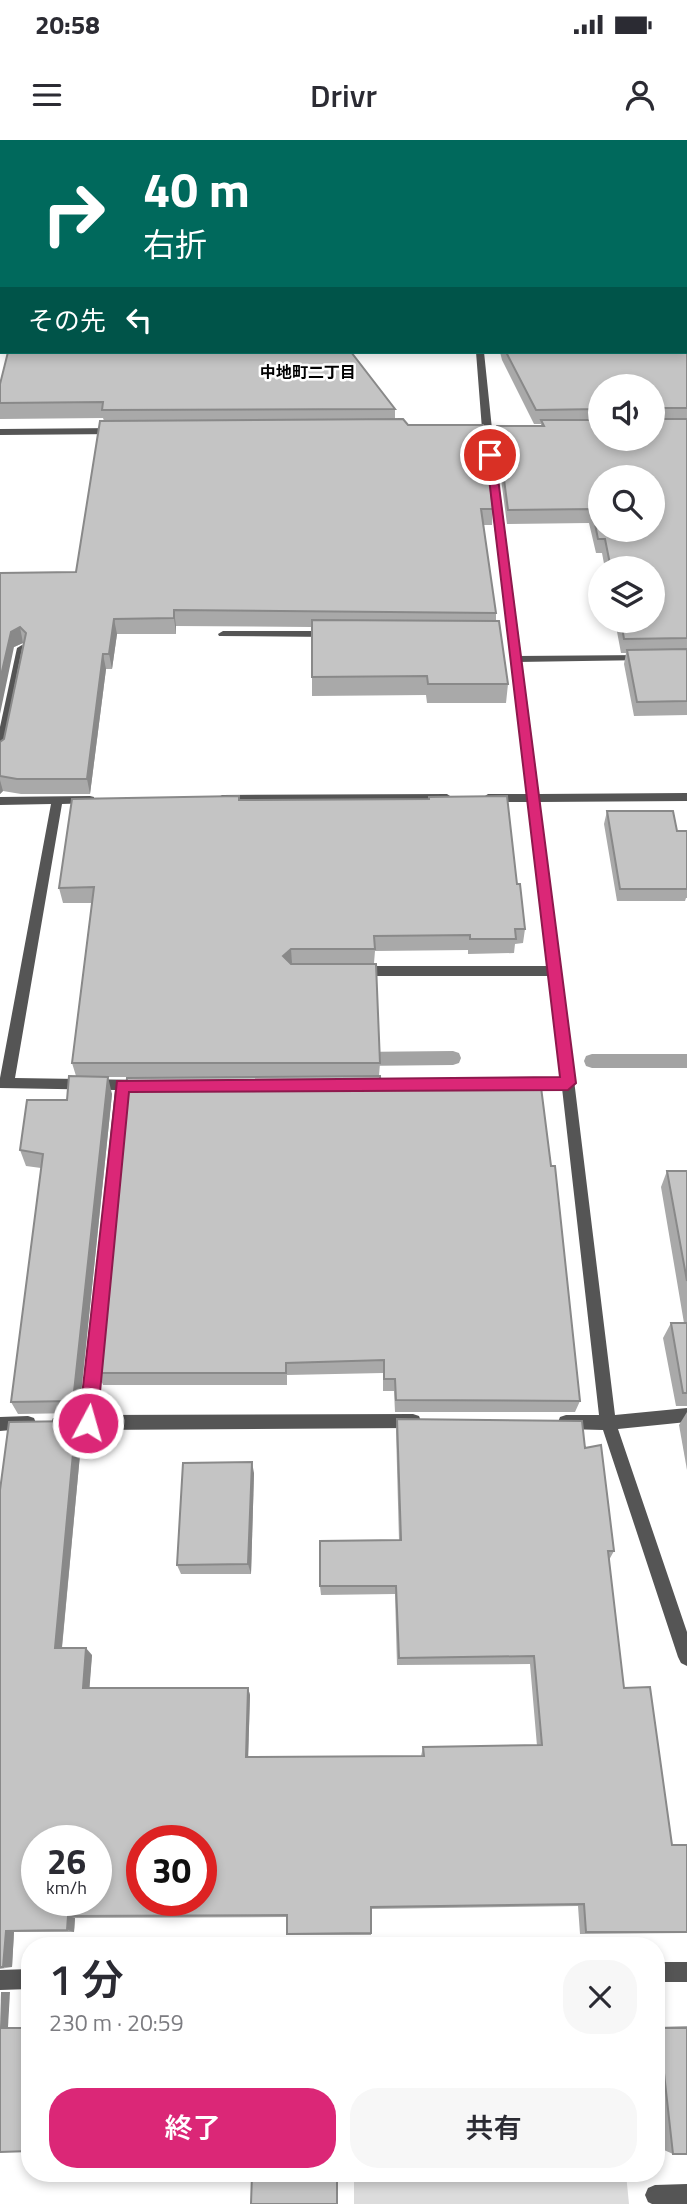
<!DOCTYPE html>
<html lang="ja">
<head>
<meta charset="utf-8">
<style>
	body { margin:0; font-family:"Titillium Web","Noto Sans JP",sans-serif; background:#f7f7f7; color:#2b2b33; height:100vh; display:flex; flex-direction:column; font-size:26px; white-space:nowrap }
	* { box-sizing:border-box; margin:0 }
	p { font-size:23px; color:#7c7c81 }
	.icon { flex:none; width:38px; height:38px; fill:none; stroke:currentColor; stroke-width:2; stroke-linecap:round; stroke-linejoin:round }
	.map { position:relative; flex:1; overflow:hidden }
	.details { position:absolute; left:21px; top:1797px; width:644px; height:245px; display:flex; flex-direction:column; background:#fff; border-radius:28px; box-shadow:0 4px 10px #0003 }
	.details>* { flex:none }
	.top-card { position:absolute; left:0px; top:0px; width:688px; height:214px; box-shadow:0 4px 10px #0003; background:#00695c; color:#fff; overflow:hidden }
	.tools { position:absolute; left:588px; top:234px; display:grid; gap:14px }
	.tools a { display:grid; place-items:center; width:77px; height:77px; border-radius:50%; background:#fff; box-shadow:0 4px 10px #0003; font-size:35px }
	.speed { position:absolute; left:21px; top:1685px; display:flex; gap:14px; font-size:35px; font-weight:700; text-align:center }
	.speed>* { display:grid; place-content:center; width:91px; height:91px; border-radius:50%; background:#fff; box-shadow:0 4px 10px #0003; line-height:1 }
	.speed small { font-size:18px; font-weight:400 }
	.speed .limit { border:10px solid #d22; background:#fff; color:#111 }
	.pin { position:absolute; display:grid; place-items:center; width:60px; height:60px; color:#fff; margin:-30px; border:4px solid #fff; border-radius:50%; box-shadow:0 2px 7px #0007 }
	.me { position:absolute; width:77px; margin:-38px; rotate:6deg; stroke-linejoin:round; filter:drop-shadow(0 0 5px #0008) }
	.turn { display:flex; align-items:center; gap:24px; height:147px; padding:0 28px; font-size:32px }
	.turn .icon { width:91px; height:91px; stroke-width:2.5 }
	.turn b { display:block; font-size:49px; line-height:60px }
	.then { display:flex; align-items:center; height:66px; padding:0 28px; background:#0003; gap:14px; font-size:26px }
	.round { display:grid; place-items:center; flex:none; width:74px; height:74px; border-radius:28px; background:#f7f7f7 }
	.summary { display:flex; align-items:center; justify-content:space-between; height:119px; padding:0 28px }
	h1 { font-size:42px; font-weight:600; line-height:52px }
	.cta { display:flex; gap:14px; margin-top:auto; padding:14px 28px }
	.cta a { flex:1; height:80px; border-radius:28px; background:#db2777; color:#fff; font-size:28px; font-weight:600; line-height:80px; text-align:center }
	.cta a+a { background:#f7f7f7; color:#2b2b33 }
	.status { display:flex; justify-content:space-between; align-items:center; height:49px; padding:0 35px; background:#fff; direction:ltr }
	.status svg { height:19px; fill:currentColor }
	header { display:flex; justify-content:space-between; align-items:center; height:91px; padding:0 28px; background:#fff; font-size:32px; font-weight:600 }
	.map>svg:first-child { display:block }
	.green { fill:#dcdcdc }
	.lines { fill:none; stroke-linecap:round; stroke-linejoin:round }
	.stream { fill:#a3a3a3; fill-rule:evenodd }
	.path { stroke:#777; stroke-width:2.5; stroke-dasharray:1 2; stroke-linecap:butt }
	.lane { fill:#555; fill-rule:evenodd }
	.street { fill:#555; fill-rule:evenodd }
	.wall { fill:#a9a9a9; fill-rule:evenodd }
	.shaded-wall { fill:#898989 }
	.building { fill:#c4c4c4; stroke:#898989; stroke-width:2; fill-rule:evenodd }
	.route { fill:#db2777; stroke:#8e194d; stroke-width:2 }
	.labels { text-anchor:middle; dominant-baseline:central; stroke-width:5; stroke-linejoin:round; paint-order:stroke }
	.far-neighbourhood-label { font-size:16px; font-weight:bold; fill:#000; stroke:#fff }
</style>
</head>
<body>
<div class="status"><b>20:58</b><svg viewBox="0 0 49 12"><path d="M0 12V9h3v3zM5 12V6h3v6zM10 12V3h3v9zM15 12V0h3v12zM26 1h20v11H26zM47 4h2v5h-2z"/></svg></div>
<header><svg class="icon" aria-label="menu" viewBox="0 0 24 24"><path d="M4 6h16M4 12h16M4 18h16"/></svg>Drivr<svg class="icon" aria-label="person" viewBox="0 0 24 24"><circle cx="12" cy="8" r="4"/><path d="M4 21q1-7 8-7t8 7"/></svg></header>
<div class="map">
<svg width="687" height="2064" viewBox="0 0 687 2064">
	<rect width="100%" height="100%" fill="#fff"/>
	<g class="green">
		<path d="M248,0H687V144L686,2H235Z"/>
		<path d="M354,2034H626L629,2064H354Z"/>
	</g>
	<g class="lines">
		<g class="stream">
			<path d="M453,911L459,913L461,918L459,923L453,925L355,926L349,924L347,919L349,914L355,912Z"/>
			<path d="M592,914H687V928H592L586,926L584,921L586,916Z"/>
		</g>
		<g class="path">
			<path d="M594,0L625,2"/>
			<path d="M409,2L412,0"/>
		</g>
		<g class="lane">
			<path d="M223,491H330L335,494L330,497L219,496L218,494Z"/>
			<path d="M22,505L27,508L6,614L0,618V587L17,508Z"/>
			<path d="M644,515L649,518L648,520L517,522L512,519L517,516Z"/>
			<path d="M360,826H555L561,831L555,836H360L354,831Z"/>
			<path d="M687,2044V2064H652L648,2062L645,2055L648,2048L655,2045Z"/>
		</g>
		<g class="street">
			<path d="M171,0H197L168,2Z"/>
			<path d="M0,13H2L0,18Z"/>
			<rect x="0" y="118" width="2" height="4"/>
			<rect x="686" y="147" width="1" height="4"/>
			<path d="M476,212H484L492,289L539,654L687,653V661L540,662L615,1275L687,1268V1282L618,1289L687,1492V1526L681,1523L678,1517L603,1290L566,1289L560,1287L558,1282L560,1277L566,1275H599L562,948L363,949L358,948L356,944L358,940L363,939L560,938L529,662H488L482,658L488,654H528L482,289Z"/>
			<path d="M0,289L118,288L123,291L118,294L0,295Z"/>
			<path d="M447,654L453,658L447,662L222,663L216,659L222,655Z"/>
			<path d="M90,656L94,657V663L62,664L15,938L143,940L148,941L150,945L148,949L128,950L97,1275L413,1274L419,1276L421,1281L419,1286L413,1288L88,1290H59L53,1288L51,1283L53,1278L81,1275L115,950L0,948V938L51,664L0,665V657Z"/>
			<path d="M28,1276L34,1278L36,1283L34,1288L0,1291V1277Z"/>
			<rect x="656" y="1822" width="31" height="20"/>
			<path d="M30,1829V1849L0,1850V1830Z"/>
		</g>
	</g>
	<g class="wall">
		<path d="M0,0H82L81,2H2V6H0Z"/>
		<path d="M270,0H393L380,2H270Z"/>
		<rect x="0" y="131" width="2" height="80"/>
		<path d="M687,199V575L634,576L624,524L626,513H621L615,481H653V429H605L602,413H596L589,383L507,384L496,301L497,286H541V284H534L502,220L500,212H686ZM600,247L653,299H600Z"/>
		<path d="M0,244L395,269V279L408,285L493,369L492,385H483L496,473V481L508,544L506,563H427L426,555L312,556V487L176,486V494H117L112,529H106L90,654H21L3,651L0,654V602L4,599L23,503L14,507L0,433L76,432L104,281L103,278L0,279Z"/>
		<path d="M239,660L517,744L525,789L523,803L515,804L514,813L468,814V810L375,811L374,823L291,824L380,923L379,936L381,948L580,1261L575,1272H395L394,1251H383V1233L287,1235V1245H103L98,1233L305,937H102L112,954L79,1273L18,1274L11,1262L41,1028L26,1026L20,1010L67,960L76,936L72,923L92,763H63L59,748Z"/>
		<path d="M607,671L677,691H687V758H686L685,761H617L604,684Z"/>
		<path d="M667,1031H687V1266H676L663,1198L671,1183H684L661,1047Z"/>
		<path d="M687,1272V1330L679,1285Z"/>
		<path d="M397,1279L585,1308L614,1411L609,1420L624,1548L672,1705H687V1793L580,1794L578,1766L371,1769V1795H288L287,1794V1777L75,1778L74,1792H14L12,1827L0,1829V1350L76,1281L82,1293L62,1508L92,1515L89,1548H248L250,1555L248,1617L421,1616L423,1607L537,1606L530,1524L397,1525L395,1454L321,1455L320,1446L399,1400L396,1291Z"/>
		<path d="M254,1333L251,1434H181L177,1425Z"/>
		<path d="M687,1886V2014H673L664,2010L656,1940V1887Z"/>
	</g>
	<g class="shaded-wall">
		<path d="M174,470L176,486V494L174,478Z"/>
		<path d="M114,479L117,494L112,529L109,514Z"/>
		<path d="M20,487L23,503L14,507L0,574V540L11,492Z"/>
		<path d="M103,514L106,529L90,654L87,639Z"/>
		<path d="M0,640L3,651L0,654Z"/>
		<path d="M291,809L292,823L283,831V816Z"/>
		<path d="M108,937L112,954L79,1273L73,1261Z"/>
		<path d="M76,1281L82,1293L61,1516L55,1508Z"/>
		<path d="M252,1322L254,1333L251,1434L248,1424Z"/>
		<path d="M86,1508L92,1515L89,1555L83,1548Z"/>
		<path d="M248,1548L250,1555L248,1622L246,1617Z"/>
		<path d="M68,1776L75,1778L74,1792L67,1790Z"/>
		<path d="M6,1791L14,1792L12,1827H3Z"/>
		<path d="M1,1852H10L8,1887L0,1888Z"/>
	</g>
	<g class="building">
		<rect x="0" y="131" width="2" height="63"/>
		<path d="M686,198L687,199V268H656L653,271L656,279H687V498L624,499L621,481H653V429H611L605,399H598L592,369L508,370L497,286H544L541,280H600V299H653V247H600V269L536,270L506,212H686ZM600,338H653V390H600Z"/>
		<path d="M8,212H351L395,269L102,270L103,262L0,263V244Z"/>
		<path d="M403,279L408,285H483L493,369H481L496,473L174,470V478L114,479L109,514H103L87,639H17L0,636V602L4,599L26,493L20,487L11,492L0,540V433L76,432L100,281Z"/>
		<path d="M312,480L499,481L508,544H428L427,536L312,537Z"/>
		<path d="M687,509V561L637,562L627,510Z"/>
		<path d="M239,656V660L429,659V657L507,656L517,744H520L525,789H515L516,799H470V795L374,796L375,809H291L283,816L291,824H376L380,923H72L94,747L59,748L72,659Z"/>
		<path d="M607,671H673L677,691H687V749H620Z"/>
		<path d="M69,936L108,937L73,1261L11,1262L43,1014L20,1010L27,960H67Z"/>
		<path d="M380,936L381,948L541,947L551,1026H555L580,1261L396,1260L395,1239H384V1220L286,1223V1233H98L127,938Z"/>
		<path d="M667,1031H687V1141Z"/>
		<path d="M671,1183H687V1253H683Z"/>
		<path d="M397,1279L582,1281L585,1308L601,1305L614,1411H608L624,1548L650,1547L672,1705H687V1792H586L584,1764L371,1767V1793L287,1794V1775L68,1776L67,1790L6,1791L3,1827H0V1350L9,1282L76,1281L55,1508H86L83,1548H248L246,1617L424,1616L423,1607L542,1605L534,1516L399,1518L396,1446H320V1401L401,1400ZM37,1701H96V1760H37ZM142,1701H201V1760H142Z"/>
		<path d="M252,1322L248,1424L177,1425L183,1323Z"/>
		<path d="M0,1888H30V2011L0,2012Z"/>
		<path d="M659,1888H687V2014H673Z"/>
		<path d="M53,2034H161V2035L53,2036Z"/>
		<path d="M252,2034H337V2064H251Z"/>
	</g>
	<path class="route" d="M486,313L495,315L576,943L568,950L129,952L97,1283L94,1289L88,1291L81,1289L79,1283L117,941L560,937Z"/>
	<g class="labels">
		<g class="far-neighbourhood-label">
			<text x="308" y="232">中地町二丁目</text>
		</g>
	</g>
</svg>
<div class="tools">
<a><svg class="icon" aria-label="sound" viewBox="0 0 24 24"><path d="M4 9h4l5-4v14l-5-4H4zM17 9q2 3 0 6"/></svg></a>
<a><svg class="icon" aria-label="search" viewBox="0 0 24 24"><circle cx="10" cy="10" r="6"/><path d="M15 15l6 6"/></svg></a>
<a><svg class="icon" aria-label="layers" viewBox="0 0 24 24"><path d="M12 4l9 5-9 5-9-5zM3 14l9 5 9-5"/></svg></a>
</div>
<div class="speed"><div>26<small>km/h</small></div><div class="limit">30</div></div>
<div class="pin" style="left:490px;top:315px;background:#d93025"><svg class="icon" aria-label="arrive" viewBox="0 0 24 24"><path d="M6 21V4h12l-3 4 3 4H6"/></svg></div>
<svg class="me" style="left:88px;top:1283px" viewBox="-20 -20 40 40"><circle r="17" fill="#db2777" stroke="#fff" stroke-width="3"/><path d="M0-11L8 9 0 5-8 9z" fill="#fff"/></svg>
<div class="top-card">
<div class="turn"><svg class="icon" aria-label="right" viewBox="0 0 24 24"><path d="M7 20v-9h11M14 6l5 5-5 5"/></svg><div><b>40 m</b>右折</div></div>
<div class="then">その先<svg class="icon" aria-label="left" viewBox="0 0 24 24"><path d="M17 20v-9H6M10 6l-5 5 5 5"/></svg></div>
</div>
<section class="details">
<div class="summary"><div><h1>1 分</h1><p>230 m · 20:59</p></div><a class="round"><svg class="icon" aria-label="close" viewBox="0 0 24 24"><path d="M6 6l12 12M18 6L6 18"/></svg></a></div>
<div class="cta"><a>終了</a><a>共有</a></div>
</section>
</div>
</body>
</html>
